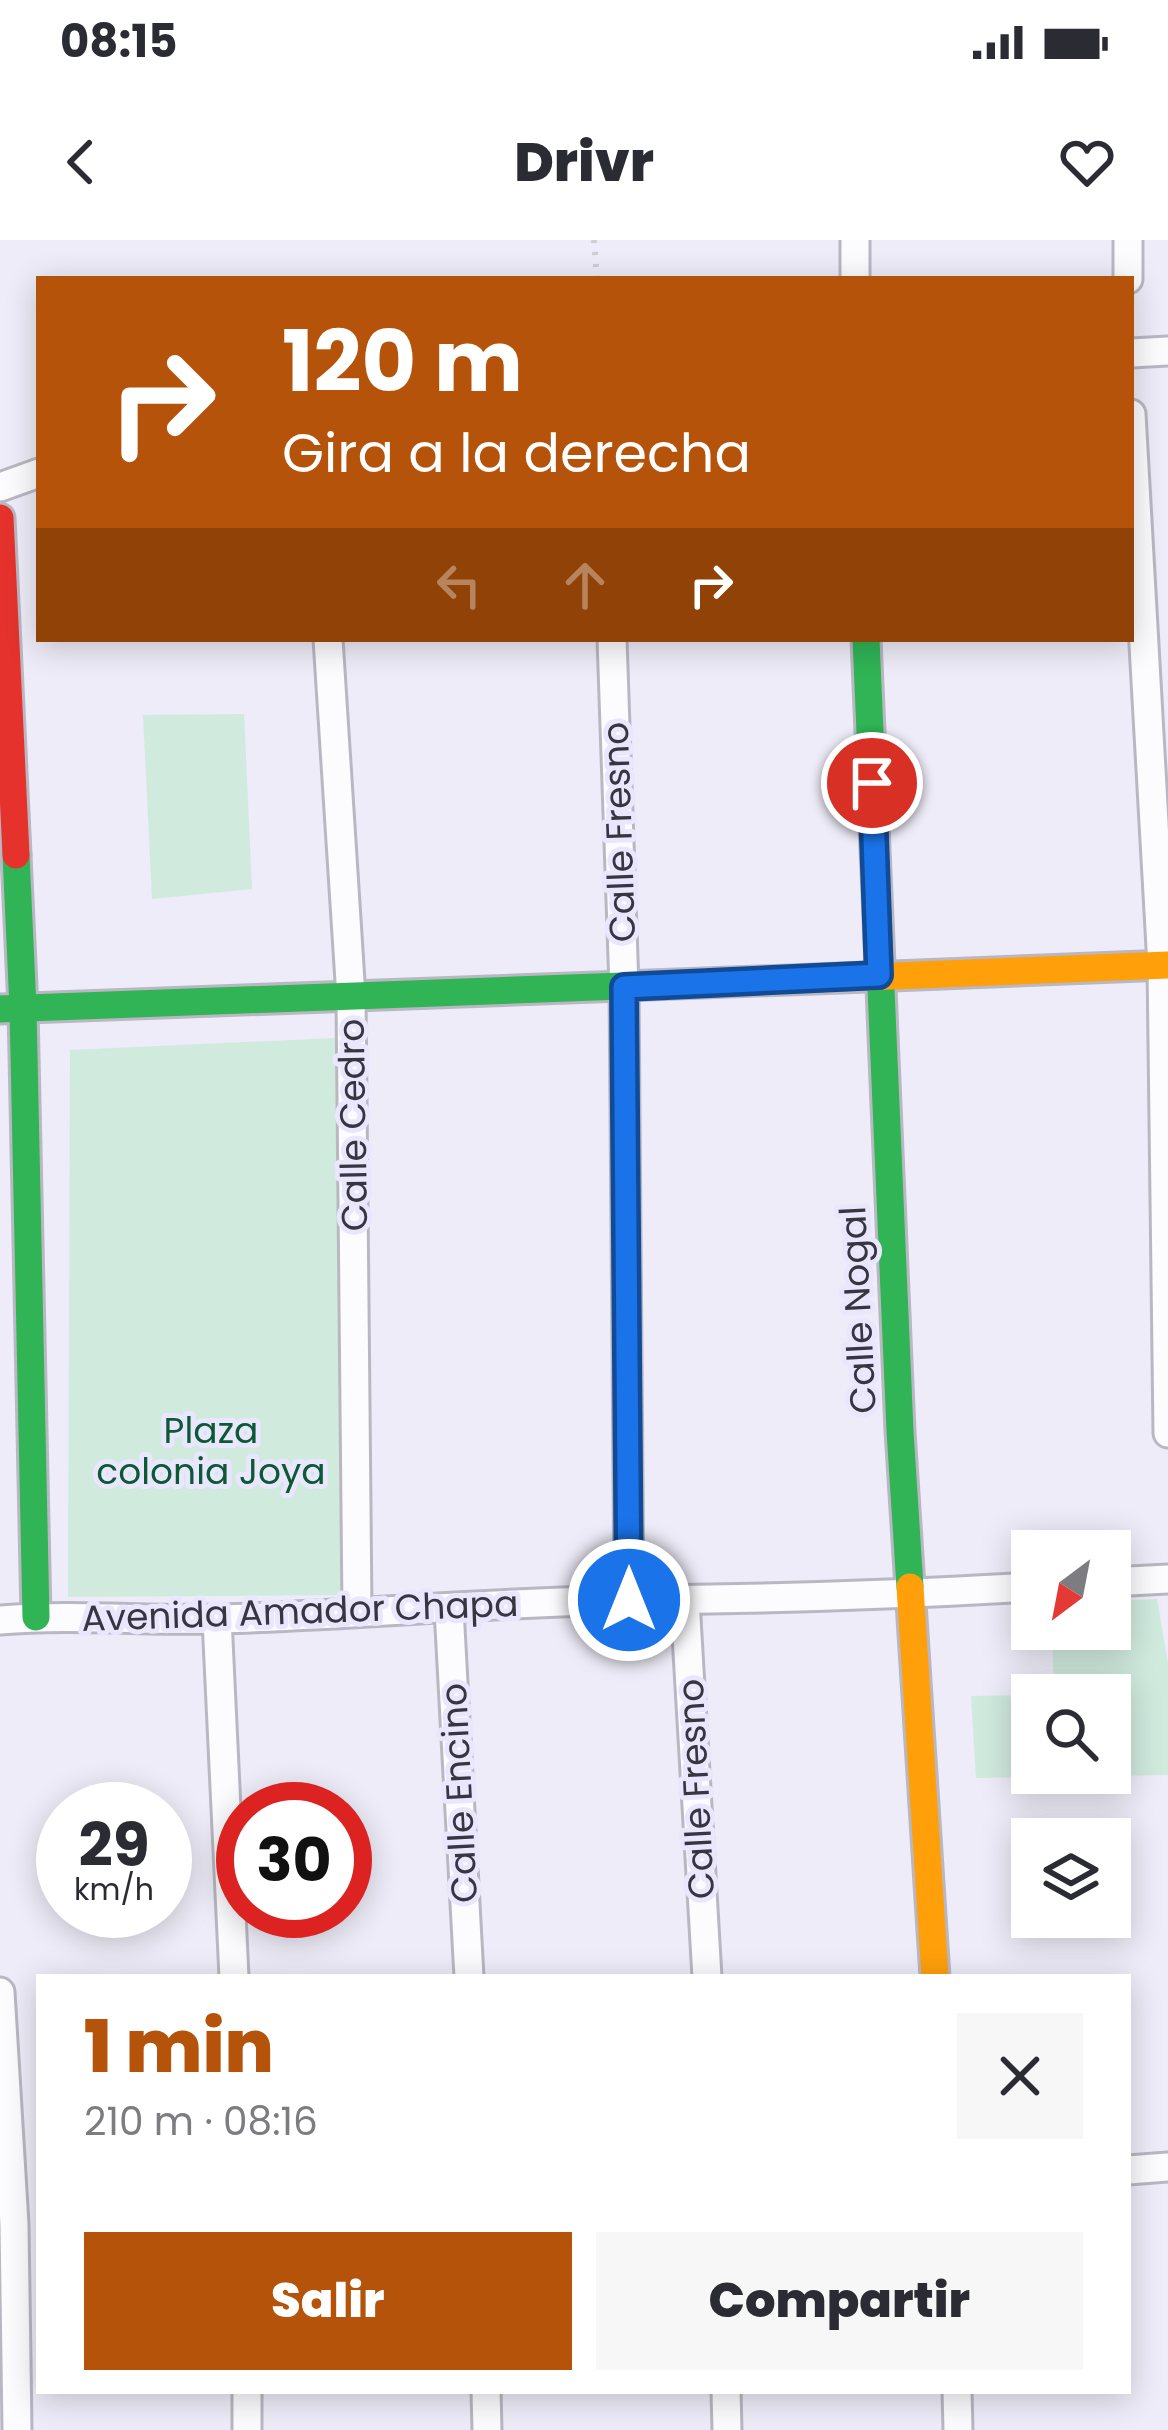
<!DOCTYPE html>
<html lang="es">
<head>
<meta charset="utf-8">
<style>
	body { margin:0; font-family:Poppins,sans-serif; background:#f7f7f7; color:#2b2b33; height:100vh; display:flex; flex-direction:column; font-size:45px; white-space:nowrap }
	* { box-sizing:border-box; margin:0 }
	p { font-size:39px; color:#7c7c81 }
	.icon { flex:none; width:66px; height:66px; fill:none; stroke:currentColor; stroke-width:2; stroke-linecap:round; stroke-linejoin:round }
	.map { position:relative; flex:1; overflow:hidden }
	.details { position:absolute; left:36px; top:1734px; width:1095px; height:420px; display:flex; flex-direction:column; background:#fff; border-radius:0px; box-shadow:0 6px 30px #0003 }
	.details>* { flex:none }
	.guide { position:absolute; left:36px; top:36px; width:1098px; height:366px; border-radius:0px; box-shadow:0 6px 30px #0003; background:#b45309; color:#fff; overflow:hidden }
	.needle { width:78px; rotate:212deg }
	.fabs { position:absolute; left:1011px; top:1290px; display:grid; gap:24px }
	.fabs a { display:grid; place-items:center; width:120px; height:120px; border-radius:0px; background:#fff; box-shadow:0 6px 30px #0003; font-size:60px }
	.speed { position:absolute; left:36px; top:1542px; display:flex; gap:24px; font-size:60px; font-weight:700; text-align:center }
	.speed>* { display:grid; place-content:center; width:156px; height:156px; border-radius:50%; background:#fff; box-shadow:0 6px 30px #0003; line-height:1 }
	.speed small { font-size:30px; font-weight:400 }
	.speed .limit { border:18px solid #d22; background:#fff; color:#111 }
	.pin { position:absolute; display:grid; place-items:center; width:102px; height:102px; color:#fff; margin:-51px; border:6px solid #fff; border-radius:50%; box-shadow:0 3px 12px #0007 }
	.me { position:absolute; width:132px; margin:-66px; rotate:0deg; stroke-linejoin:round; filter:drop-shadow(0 0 9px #0008) }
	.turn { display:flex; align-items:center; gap:42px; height:252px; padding:0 48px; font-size:54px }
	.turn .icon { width:156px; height:156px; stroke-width:2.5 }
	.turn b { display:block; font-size:84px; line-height:102px }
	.lanes { display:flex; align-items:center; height:114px; padding:0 48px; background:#0003; justify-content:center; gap:60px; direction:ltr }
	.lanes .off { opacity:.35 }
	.round { display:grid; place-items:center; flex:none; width:126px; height:126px; border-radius:0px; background:#f7f7f7 }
	.overview { display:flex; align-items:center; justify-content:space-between; height:204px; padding:0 48px }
	h1 { font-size:72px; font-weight:800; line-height:90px; color:#b45309 }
	.cta { display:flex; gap:24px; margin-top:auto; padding:24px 48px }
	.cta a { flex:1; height:138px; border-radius:0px; background:#b45309; color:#fff; font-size:48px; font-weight:800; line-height:138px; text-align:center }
	.cta a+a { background:#f7f7f7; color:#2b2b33 }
	.status { display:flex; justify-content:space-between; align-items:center; height:84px; padding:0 60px; background:#fff; direction:ltr }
	.status svg { height:33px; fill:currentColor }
	header { display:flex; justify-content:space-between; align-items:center; height:156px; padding:0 48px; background:#fff; font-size:54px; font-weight:800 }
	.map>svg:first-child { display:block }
	.green { fill:#d0eade }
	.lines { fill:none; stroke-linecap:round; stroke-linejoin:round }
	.street-casing { stroke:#b9b8c2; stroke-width:33 }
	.fast-casing { stroke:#b9b8c2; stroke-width:33 }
	.slow-casing { stroke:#b9b8c2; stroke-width:33 }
	.jam-casing { stroke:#b9b8c2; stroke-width:33 }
	.path { stroke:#ceced1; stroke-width:6; stroke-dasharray:3 9; stroke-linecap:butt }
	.street { stroke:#fcfcfe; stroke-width:27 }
	.fast { stroke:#30b455; stroke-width:27 }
	.slow { stroke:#ff9f0a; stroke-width:27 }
	.jam { stroke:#e5322d; stroke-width:27 }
	.route-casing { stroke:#114b97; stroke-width:30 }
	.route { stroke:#1a73e8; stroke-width:21 }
	.labels { text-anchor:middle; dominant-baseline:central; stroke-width:10; stroke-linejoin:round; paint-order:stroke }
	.street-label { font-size:36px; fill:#37363f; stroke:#e9e6fe }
	.park-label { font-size:36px; fill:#0b5a33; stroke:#e9e6fe }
</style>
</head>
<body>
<div class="status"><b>08:15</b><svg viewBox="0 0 49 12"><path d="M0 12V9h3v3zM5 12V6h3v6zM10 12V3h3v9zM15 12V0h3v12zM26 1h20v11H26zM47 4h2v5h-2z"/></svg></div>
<header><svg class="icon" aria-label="back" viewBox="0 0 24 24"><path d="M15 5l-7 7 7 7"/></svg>Drivr<svg class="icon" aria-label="heart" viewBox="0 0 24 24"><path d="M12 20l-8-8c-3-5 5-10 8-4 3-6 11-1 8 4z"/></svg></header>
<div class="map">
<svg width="1168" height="2190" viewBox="0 0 1168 2190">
	<rect width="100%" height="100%" fill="#edecf8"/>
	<g class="green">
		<path d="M244,474L252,649L152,659L143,475Z"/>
		<path d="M336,798L350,1079L357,1355L68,1357L70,810Z"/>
		<path d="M1157,1359L1168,1424V1535L976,1538L971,1456L1032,1455V1533H1110V1455H1054L1052,1389H1110V1361Z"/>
	</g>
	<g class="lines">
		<g class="street-casing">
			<g id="street">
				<path d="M855,0V39"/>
				<path d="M1128,39V0"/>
				<path d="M1131,113L1168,111"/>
				<path d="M1131,174L1162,725L1168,1193"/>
				<path d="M0,247L39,233"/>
				<path d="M328,399L351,757L357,1371"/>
				<path d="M612,399L624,747L629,1360"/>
				<path d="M1110,1342L1168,1339"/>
				<path d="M685,1361L707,1737"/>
				<path d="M449,1369L469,1737"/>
				<path d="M217,1379L234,1737"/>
				<path d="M0,1380C73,1374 146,1381 219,1379C356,1375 493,1362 630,1360C764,1359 898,1355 1032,1347"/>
				<path d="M0,1752L14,1984L17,2190"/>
				<path d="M1128,1930L1168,1927"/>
				<path d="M247,2151V2190"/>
				<path d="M486,2151L487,2190"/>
				<path d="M726,2151L727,2190"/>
				<path d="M957,2151L958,2190"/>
			</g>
		</g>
		<g class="fast-casing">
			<g id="fast">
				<path d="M866,399L900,1191L910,1347"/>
				<path d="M16,615L23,768L36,1377"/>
				<path d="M0,769L868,737"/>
			</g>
		</g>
		<g class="slow-casing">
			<g id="slow">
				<path d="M868,737L1168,725"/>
				<path d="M910,1347L935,1737"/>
			</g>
		</g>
		<g class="jam-casing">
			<path id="jam" d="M0,278L16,615"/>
		</g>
		<path class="path" d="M594,0L597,39"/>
		<use href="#street" class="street"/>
		<use href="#fast" class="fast"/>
		<use href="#slow" class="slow"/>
		<use href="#jam" class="jam"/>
	</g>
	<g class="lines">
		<g class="route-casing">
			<path id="route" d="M629,1360L624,747L879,735L872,543"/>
		</g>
		<use href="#route" class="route"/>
	</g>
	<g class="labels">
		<g class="street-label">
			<text transform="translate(619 592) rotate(-92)">Calle Fresno</text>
			<text transform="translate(353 885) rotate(-91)">Calle Cedro</text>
			<text transform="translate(858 1070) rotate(-93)">Calle Nogal</text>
			<text transform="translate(300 1371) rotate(-2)">Avenida Amador Chapa</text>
			<text transform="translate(696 1549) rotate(-93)">Calle Fresno</text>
			<text transform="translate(459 1553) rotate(-93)">Calle Encino</text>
		</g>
		<g class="park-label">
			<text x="211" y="1190">Plaza<tspan x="211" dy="41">colonia Joya</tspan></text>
		</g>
	</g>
</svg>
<div class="fabs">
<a><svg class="needle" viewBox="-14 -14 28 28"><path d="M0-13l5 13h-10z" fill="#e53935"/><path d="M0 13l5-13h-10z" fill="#7c7c81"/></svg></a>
<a><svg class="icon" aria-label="search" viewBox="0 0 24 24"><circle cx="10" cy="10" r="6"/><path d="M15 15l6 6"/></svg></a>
<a><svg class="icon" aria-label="layers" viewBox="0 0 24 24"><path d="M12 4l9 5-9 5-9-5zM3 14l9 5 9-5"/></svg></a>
</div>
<div class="speed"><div>29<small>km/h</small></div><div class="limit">30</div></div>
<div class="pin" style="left:872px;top:543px;background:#d93025"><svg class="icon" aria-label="arrive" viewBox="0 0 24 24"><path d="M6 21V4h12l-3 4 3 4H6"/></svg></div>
<svg class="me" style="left:629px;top:1360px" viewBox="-20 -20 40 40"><circle r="17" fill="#1a73e8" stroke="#fff" stroke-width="3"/><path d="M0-11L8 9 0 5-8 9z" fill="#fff"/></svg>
<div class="guide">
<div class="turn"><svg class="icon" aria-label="right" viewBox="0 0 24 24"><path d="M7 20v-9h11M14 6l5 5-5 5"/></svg><div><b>120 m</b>Gira a la derecha</div></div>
<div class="lanes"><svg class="icon off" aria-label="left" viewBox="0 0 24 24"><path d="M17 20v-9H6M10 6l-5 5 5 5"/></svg><svg class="icon off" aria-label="ahead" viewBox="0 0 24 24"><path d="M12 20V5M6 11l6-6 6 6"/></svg><svg class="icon" aria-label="right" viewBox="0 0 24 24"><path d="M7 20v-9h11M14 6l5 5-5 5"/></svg></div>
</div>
<section class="details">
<div class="overview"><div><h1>1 min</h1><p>210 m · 08:16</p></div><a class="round"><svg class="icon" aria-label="close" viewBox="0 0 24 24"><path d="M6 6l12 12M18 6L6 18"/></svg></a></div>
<div class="cta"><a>Salir</a><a>Compartir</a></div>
</section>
</div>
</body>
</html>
